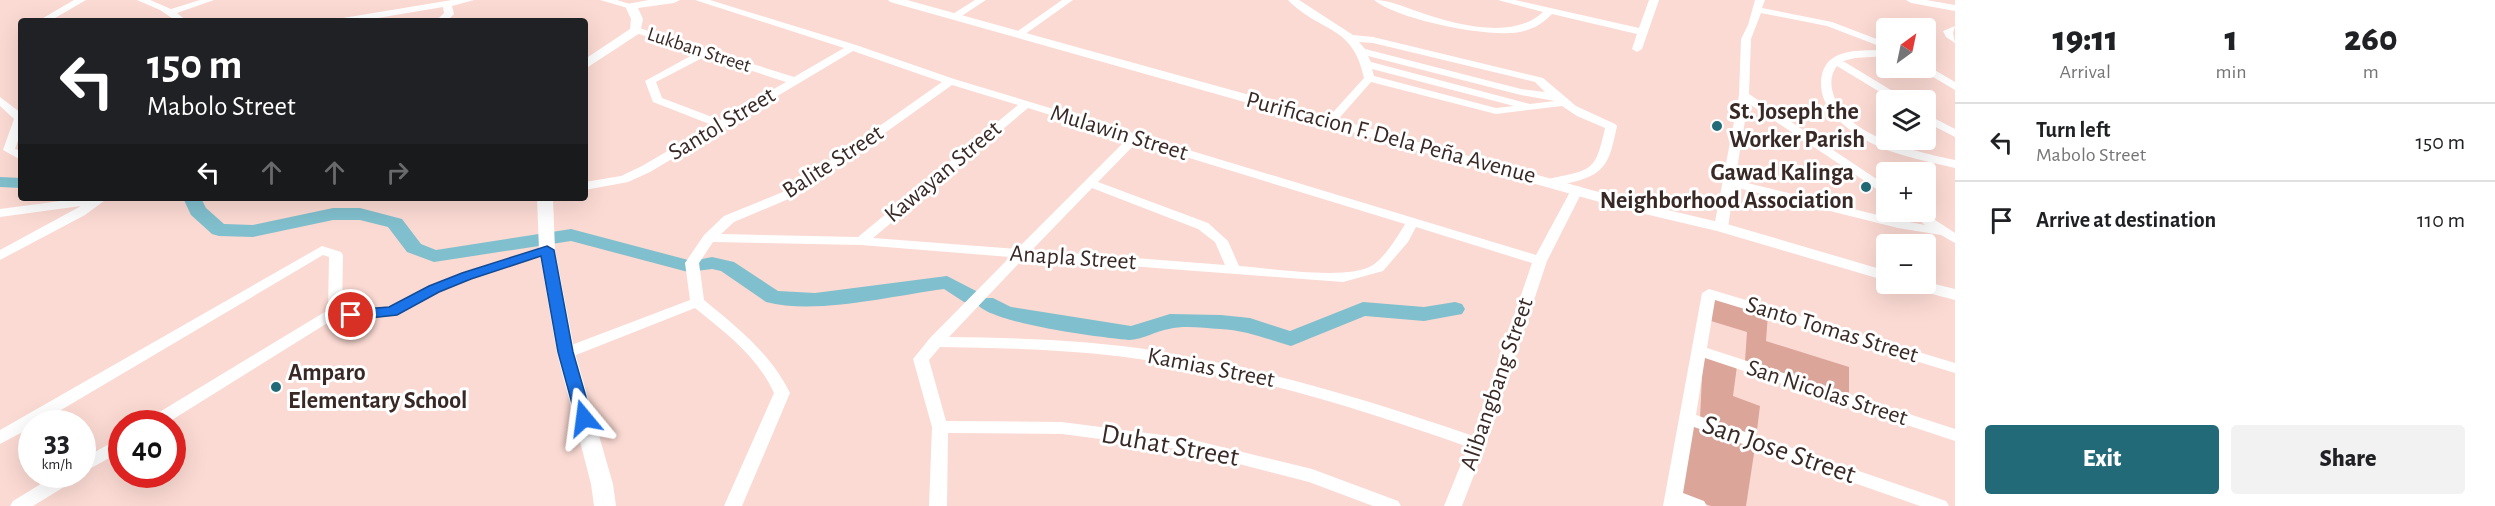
<!DOCTYPE html>
<html lang="en">
<head>
<meta charset="utf-8">
<style>
	body { margin:0; font-family:"Alegreya Sans",sans-serif; background:#f2f2f2; color:#202124; height:100vh; display:flex; flex-direction:column; font-size:22px; white-space:nowrap }
	* { box-sizing:border-box; margin:0 }
	p { font-size:20px; color:#757577 }
	.icon { flex:none; width:33px; height:33px; fill:none; stroke:currentColor; stroke-width:2; stroke-linecap:round; stroke-linejoin:round }
	.map { position:relative; flex:1; overflow:hidden }
	.details { display:flex; flex-direction:column; background:#fff; width:540px }
	.details>* { flex:none }
	.banner { position:absolute; left:18px; top:18px; width:570px; height:183px; border-radius:6px; box-shadow:0 6px 24px #0002; background:#202124; color:#fff; overflow:hidden }
	.needle { width:39px; rotate:33deg }
	.fabs { position:absolute; left:1876px; top:18px; display:grid; gap:12px }
	.fabs a { display:grid; place-items:center; width:60px; height:60px; border-radius:6px; background:#fff; box-shadow:0 6px 24px #0002; font-size:30px }
	.speed { position:absolute; left:18px; top:410px; display:flex; gap:12px; font-size:30px; font-weight:700; text-align:center }
	.speed>* { display:grid; place-content:center; width:78px; height:78px; border-radius:50%; background:#fff; box-shadow:0 6px 24px #0002; line-height:1 }
	.speed small { font-size:15px; font-weight:400 }
	.speed .limit { border:9px solid #d22; background:#fff; color:#111 }
	.pin { position:absolute; display:grid; place-items:center; width:51px; height:51px; color:#fff; margin:-26px; border:3px solid #fff; border-radius:50%; box-shadow:0 2px 6px #0007 }
	.me { position:absolute; width:66px; margin:-33px; rotate:344deg; stroke-linejoin:round; filter:drop-shadow(0 0 4px #0008) }
	.turn { display:flex; align-items:center; gap:21px; height:126px; padding:0 30px; font-size:27px }
	.turn .icon { width:78px; height:78px; stroke-width:2.5 }
	.turn b { display:block; font-size:42px; line-height:51px }
	.lanes { display:flex; align-items:center; height:57px; padding:0 30px; background:#0003; justify-content:center; gap:30px; direction:ltr }
	.lanes .off { opacity:.35 }
	.eta { display:flex; justify-content:space-evenly; align-items:center; height:102px; text-align:center }
	.eta b { font-size:36px; font-weight:800; line-height:42px }
	.action { display:flex; gap:12px; margin-top:auto; padding:12px 30px }
	.action a { flex:1; height:69px; border-radius:6px; background:#226a77; color:#fff; font-size:24px; font-weight:800; line-height:69px; text-align:center }
	.action a+a { background:#f2f2f2; color:#202124 }
	ul { padding:0; list-style:none }
	li { display:flex; align-items:center; gap:18px; height:78px; padding:0 30px; border-top:2px solid #e0e0e0 }
	li div { flex:1 }
	li b { display:block; font-size:22px }
	li em { font-style:normal }
	main { display:flex; flex:1; min-height:0 }
	.map>svg:first-child { display:block }
	.green { fill:#dba59a }
	.lines { fill:none; stroke-linecap:round; stroke-linejoin:round }
	.river { fill:#80bfcd; fill-rule:evenodd }
	.minor { fill:#fff; fill-rule:evenodd }
	.tertiary { fill:#fff; fill-rule:evenodd }
	.route { fill:#1a73e8; stroke:#114b97; stroke-width:1.5 }
	.poi-dot { fill:#226a77; stroke:#fff; stroke-width:2 }
	.labels { text-anchor:middle; dominant-baseline:central; stroke-width:6; stroke-linejoin:round; paint-order:stroke }
	.far-street-label { font-size:20px; fill:#392926; stroke:#fff }
	.poi-label { font-size:24px; font-weight:bold; fill:#392926; stroke:#fff; text-anchor:start }
	.street-label { font-size:24px; fill:#392926; stroke:#fff }
	.near-street-label { font-size:28px; fill:#392926; stroke:#fff }
</style>
</head>
<body>
<main>
<div class="map">
<svg width="1955" height="506" viewBox="0 0 1955 506">
	<rect width="100%" height="100%" fill="#fbdad3"/>
	<g class="green">
		<path d="M1713,297L1768,314L1766,341L1849,367V396L1745,361L1747,332L1711,321Z"/>
		<path d="M1703,355L1737,366L1733,396L1760,406L1756,438L1700,419Z"/>
		<path d="M1693,425L1755,447L1746,506H1711L1681,496Z"/>
	</g>
	<g class="lines">
		<g class="river">
			<path d="M0,177L21,178V188L0,187Z"/>
			<path d="M183,198H201L206,208L224,224L253,225L333,208H360L402,219L421,244L436,250L571,229L692,261L712,257L734,262L778,291L815,293L947,276L978,292L981,298H993L1011,307L1131,326L1170,314L1221,315L1250,318L1290,331L1363,302L1424,307L1455,302L1462,304L1465,309L1462,314L1424,321L1365,316L1291,346C1267,339 1245,330 1220,329C1204,328 1184,325 1169,329C1156,331 1142,340 1129,340C1104,338 984,323 976,302H964L944,289C891,296 816,315 766,302L721,271L712,269L688,272L571,241L434,262L407,252L388,227L360,220H333L253,237L219,236L212,234L191,215Z"/>
		</g>
		<g class="minor">
			<path d="M74,0H86L50,21H38Z"/>
			<path d="M137,0H150L171,9L200,0H214L177,13L187,21H176L160,10Z"/>
			<path d="M452,0H474L452,6L454,14L447,21H436L444,13L443,7L360,21H338L343,18Z"/>
			<path d="M600,0H617L636,6L631,9Z"/>
			<path d="M695,0H710L856,45L954,79L1536,255L1571,190L1577,186L1581,187L1583,190L1547,261L1486,444L1462,506H1444L1468,447C1367,411 1264,379 1158,362C1086,350 1013,348 940,347L929,360L946,421L1062,422L1185,438L1312,469L1398,501L1401,506H1373L1309,482L1185,450L1062,434L948,433L947,506H929L932,427L913,359L930,338L1010,257L861,245L713,242L699,263L704,300C738,328 770,353 790,393L742,506H724L774,393C757,356 726,333 695,308L571,357H561L558,353L561,349L690,300L685,263L704,235L724,216L790,189L942,82L853,51L650,172L628,182L585,190V182L621,176L642,166L712,125L653,102L645,81L696,53L633,32V28H639L794,77L844,48ZM706,56L786,82L720,120L662,98L656,82ZM952,85L1018,105L858,237L721,234L734,222L798,195ZM1028,108L1127,139L1017,249L873,238ZM1137,142L1405,224C1398,236 1385,257 1373,265C1349,281 1270,268 1239,266L1228,241L1208,223L1098,182ZM1092,188L1198,229L1215,242L1225,265L1032,250ZM1416,227L1532,263L1473,436C1369,400 1265,369 1157,351C1088,340 1019,338 949,337L1024,258L1343,282L1383,271L1408,242Z"/>
			<path d="M975,0H986L957,19H951V15Z"/>
			<path d="M1062,0H1073L1021,37H1015V33Z"/>
			<path d="M1288,0H1299L1353,35L1373,37L1543,78L1576,106L1615,124L1617,126C1610,158 1608,174 1573,182C1565,184 1557,186 1549,185L1547,182L1549,179C1591,169 1595,174 1605,128L1577,116L1562,106L1496,114L1371,82L1334,124H1326V120L1364,78C1353,24 1320,33 1288,0ZM1359,42L1373,43L1535,82L1545,92L1521,89L1365,49ZM1368,56L1521,95L1555,101L1530,104L1371,62ZM1372,69L1514,106L1496,108L1374,76Z"/>
			<path d="M1374,0C1390,0 1404,7 1419,12C1454,24 1513,41 1543,12L1498,0H1515L1639,28L1649,0H1659L1642,49L1637,52L1632,49L1637,34L1552,14C1542,24 1534,29 1520,32C1488,38 1399,20 1374,0Z"/>
			<path d="M1755,0H1765L1762,8L1832,22L1887,43V49L1827,26L1761,13L1751,39L1749,94L1887,186V196L1748,103L1735,180L1898,220L1925,225L1909,212H1923L1955,233V243L1941,235L1898,228L1734,187L1728,227L1721,231L1716,230L1714,227L1739,95L1741,39L1748,25Z"/>
			<path d="M1906,0H1926L1955,5V11L1911,3Z"/>
			<path d="M1955,26L1953,33L1955,43L1946,37L1943,31Z"/>
			<path d="M1887,50V56L1855,58L1843,61L1904,98L1905,100H1893L1837,66C1831,74 1830,83 1833,93C1844,137 1918,152 1955,160V168C1927,161 1897,156 1871,143C1848,130 1820,111 1821,82C1821,73 1825,63 1833,58C1848,48 1870,51 1887,50Z"/>
			<path d="M1926,65L1955,82V90L1921,70L1920,68H1926Z"/>
			<path d="M0,97L21,113V132L15,149L21,151V160L3,150L14,119L0,106Z"/>
			<path d="M1926,114L1955,129V137L1926,122Z"/>
			<path d="M83,198H108L85,215L0,260V250L81,206L0,217V209Z"/>
			<path d="M322,246L341,252L343,255L342,309L351,310L389,308L429,286L461,273L547,246L554,250L552,253L471,279L439,292L397,315L351,320L337,317L167,423H146L148,419L328,310L329,257L323,255L39,423H32V427L0,444V430Z"/>
			<path d="M1709,289L1955,363V373L1715,300L1707,348L1955,429V441L1705,358L1696,415L1946,501L1949,506H1920L1694,427L1683,493L1704,501L1707,506H1663L1702,293Z"/>
			<path d="M122,437V451L82,473V459Z"/>
			<path d="M57,474H80L77,479L33,506H10L13,501Z"/>
		</g>
		<g class="tertiary">
			<path d="M649,0H680L674,3L638,8L643,19L640,33L585,69V59L630,29L631,19L625,6L627,4Z"/>
			<path d="M888,0H907L1638,203L1727,224L1887,271V281L1717,231L1628,210L890,2Z"/>
			<path d="M537,198H553L555,250L575,353L613,484L616,506H594L591,484L557,353L539,250Z"/>
			<path d="M1926,282L1955,289V300L1909,288L1906,284H1926Z"/>
		</g>
	</g>
	<path class="route" d="M547,246L554,250L573,352L592,418L590,423H578L576,418L558,352L541,256L471,279L439,292L397,315L351,320L344,315L351,310L389,307L429,286L462,273Z"/>
	<g class="poi-dot">
		<circle cx="1717" cy="126" r="6"/>
		<circle cx="1866" cy="187" r="6"/>
		<circle cx="276" cy="387" r="6"/>
	</g>
	<g class="labels">
		<g class="far-street-label">
			<text transform="translate(699 50) rotate(18)">Lukban Street</text>
		</g>
		<g class="poi-label">
			<text x="1729" y="112">St. Joseph the<tspan x="1729" dy="28">Worker Parish</tspan></text>
			<text x="1854" y="173" text-anchor="end">Gawad Kalinga<tspan x="1854" dy="28">Neighborhood Association</tspan></text>
			<text x="288" y="373">Amparo<tspan x="288" dy="28">Elementary School</tspan></text>
		</g>
		<g class="street-label">
			<text transform="translate(722 124) rotate(-31)">Santol Street</text>
			<text transform="translate(1119 133) rotate(17)">Mulawin Street</text>
			<text transform="translate(1391 138) rotate(15)">Purificacion F. Dela Peña Avenue</text>
			<text transform="translate(833 162) rotate(-33)">Balite Street</text>
			<text transform="translate(943 172) rotate(-40)">Kawayan Street</text>
			<text transform="translate(1073 258) rotate(4)">Anapla Street</text>
			<text transform="translate(1832 330) rotate(17)">Santo Tomas Street</text>
			<text transform="translate(1211 368) rotate(11)">Kamias Street</text>
			<text transform="translate(1497 384) rotate(-71)">Alibangbang Street</text>
			<text transform="translate(1827 393) rotate(18)">San Nicolas Street</text>
		</g>
		<g class="near-street-label">
			<text transform="translate(1170 446) rotate(10)">Duhat Street</text>
			<text transform="translate(1779 450) rotate(19)">San Jose Street</text>
		</g>
	</g>
</svg>
<div class="fabs">
<a><svg class="needle" viewBox="-14 -14 28 28"><path d="M0-13l5 13h-10z" fill="#e53935"/><path d="M0 13l5-13h-10z" fill="#757577"/></svg></a>
<a><svg class="icon" aria-label="layers" viewBox="0 0 24 24"><path d="M12 4l9 5-9 5-9-5zM3 14l9 5 9-5"/></svg></a>
<a>+</a>
<a>−</a>
</div>
<div class="speed"><div>33<small>km/h</small></div><div class="limit">40</div></div>
<div class="pin" style="left:351px;top:315px;background:#d93025"><svg class="icon" aria-label="arrive" viewBox="0 0 24 24"><path d="M6 21V4h12l-3 4 3 4H6"/></svg></div>
<svg class="me" style="left:584px;top:418px" viewBox="-20 -20 40 40"><path d="M0-17L14 15 0 8-14 15z" fill="#1a73e8" stroke="#fff" stroke-width="4"/></svg>
<div class="banner">
<div class="turn"><svg class="icon" aria-label="left" viewBox="0 0 24 24"><path d="M17 20v-9H6M10 6l-5 5 5 5"/></svg><div><b>150 m</b>Mabolo Street</div></div>
<div class="lanes"><svg class="icon" aria-label="left" viewBox="0 0 24 24"><path d="M17 20v-9H6M10 6l-5 5 5 5"/></svg><svg class="icon off" aria-label="ahead" viewBox="0 0 24 24"><path d="M12 20V5M6 11l6-6 6 6"/></svg><svg class="icon off" aria-label="ahead" viewBox="0 0 24 24"><path d="M12 20V5M6 11l6-6 6 6"/></svg><svg class="icon off" aria-label="right" viewBox="0 0 24 24"><path d="M7 20v-9h11M14 6l5 5-5 5"/></svg></div>
</div>
</div>
<section class="details">
<div class="eta">
<div><b>19:11</b><p>Arrival</p></div>
<div><b>1</b><p>min</p></div>
<div><b>260</b><p>m</p></div>
</div>
<ul>
<li><svg class="icon" aria-label="left" viewBox="0 0 24 24"><path d="M17 20v-9H6M10 6l-5 5 5 5"/></svg><div><b>Turn left</b><p>Mabolo Street</p></div><em>150 m</em></li>
<li><svg class="icon" aria-label="arrive" viewBox="0 0 24 24"><path d="M6 21V4h12l-3 4 3 4H6"/></svg><div><b>Arrive at destination</b></div><em>110 m</em></li>
</ul>
<div class="action"><a>Exit</a><a>Share</a></div>
</section>
</main>
</body>
</html>
